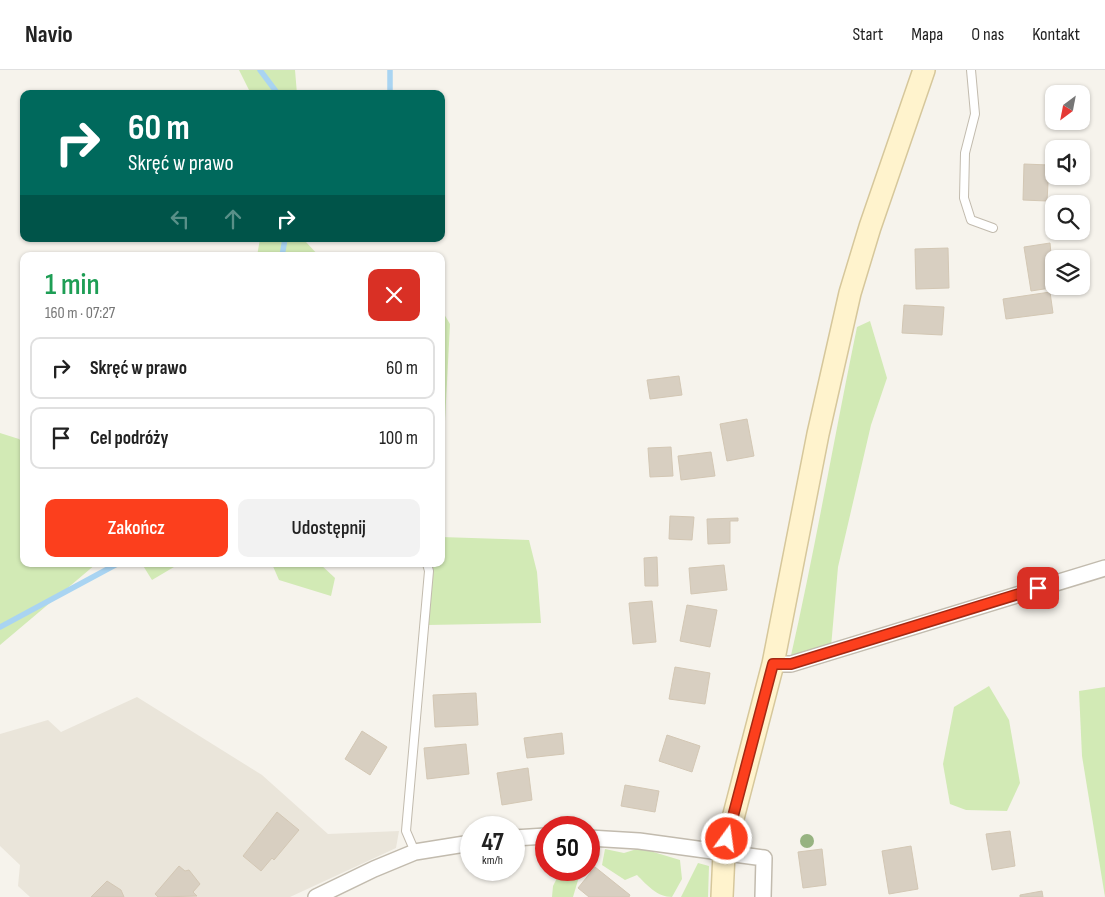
<!DOCTYPE html>
<html lang="pl">
<head>
<meta charset="utf-8">
<style>
	body { margin:0; font-family:"Sofia Sans Condensed",sans-serif; background:#f2f2f2; color:#222; height:100vh; display:flex; flex-direction:column; font-size:19px; white-space:nowrap }
	* { box-sizing:border-box; margin:0 }
	p { font-size:16px; color:#767676 }
	.icon { flex:none; width:28px; height:28px; fill:none; stroke:currentColor; stroke-width:2; stroke-linecap:round; stroke-linejoin:round }
	.map { position:relative; flex:1; overflow:hidden }
	.panel { position:absolute; left:20px; top:182px; width:425px; height:315px; display:flex; flex-direction:column; background:#fff; border-radius:10px; box-shadow:0 1px 4px #0004 }
	.panel>* { flex:none }
	.banner { position:absolute; left:20px; top:20px; width:425px; height:152px; border-radius:10px; box-shadow:0 1px 4px #0004; background:#00695c; color:#fff; overflow:hidden }
	.needle { width:32px; rotate:212deg }
	.tools { position:absolute; left:1045px; top:15px; display:grid; gap:10px }
	.tools a { display:grid; place-items:center; width:45px; height:45px; border-radius:10px; background:#fff; box-shadow:0 1px 4px #0004; font-size:25px }
	.speed { position:absolute; left:460px; top:746px; display:flex; gap:10px; font-size:25px; font-weight:700; text-align:center }
	.speed>* { display:grid; place-content:center; width:65px; height:65px; border-radius:50%; background:#fff; box-shadow:0 1px 4px #0004; line-height:1 }
	.speed small { font-size:12px; font-weight:400 }
	.speed .limit { border:8px solid #d22; background:#fff; color:#111 }
	.pin { position:absolute; display:grid; place-items:center; width:42px; height:42px; color:#fff; margin:-21px; border-radius:10px; box-shadow:0 2px 8px #0006 }
	.me { position:absolute; width:55px; margin:-28px; rotate:14deg; stroke-linejoin:round; filter:drop-shadow(0 0 4px #0008) }
	.turn { display:flex; align-items:center; gap:18px; height:105px; padding:0 25px; font-size:22px }
	.turn .icon { width:65px; height:65px; stroke-width:2.5 }
	.turn b { display:block; font-size:35px; line-height:42px }
	.lanes { display:flex; align-items:center; height:48px; padding:0 25px; background:#0003; justify-content:center; gap:25px; direction:ltr }
	.lanes .off { opacity:.35 }
	.round { display:grid; place-items:center; flex:none; width:52px; height:52px; border-radius:10px; background:#f2f2f2 }
	.head { display:flex; align-items:center; justify-content:space-between; height:85px; padding:0 25px }
	h1 { font-size:30px; font-weight:600; line-height:38px; color:#1e9e55 }
	.primary-button { display:flex; gap:10px; margin-top:auto; padding:10px 25px }
	.primary-button a { flex:1; height:58px; border-radius:10px; background:#fc3f1d; color:#fff; font-size:20px; font-weight:600; line-height:58px; text-align:center }
	.primary-button a+a { background:#f2f2f2; color:#222 }
	ul { padding:0; list-style:none }
	li { display:flex; align-items:center; gap:15px; height:62px; margin:0 10px 8px; padding:0 15px; border:2px solid #e0e0e0; border-radius:10px }
	li div { flex:1 }
	li b { display:block; font-size:19px }
	li em { font-style:normal }
	header { display:flex; align-items:center; gap:30px; box-sizing:border-box; height:70px; padding:0 25px; background:#fff; border-bottom:1px solid #e0e0e0 }
	header strong { font-size:24px }
	nav { display:flex; gap:28px; margin-inline-start:auto; font-size:18px }
	.map>svg:first-child { display:block }
	.residential { fill:#eae5da }
	.green { fill:#d2eab5 }
	.lines { fill:none; stroke-linecap:round; stroke-linejoin:round }
	.stream { stroke:#a9d4f2; stroke-width:5.5 }
	.building { fill:#d8cfc1; stroke:#d3c7b4 }
	.service-casing { stroke:#c2bbae; stroke-width:10 }
	.minor-casing { stroke:#c2bbae; stroke-width:18 }
	.secondary-casing { stroke:#d6c79b; stroke-width:24 }
	.service { stroke:#fff; stroke-width:8 }
	.minor { stroke:#fff; stroke-width:15 }
	.secondary { stroke:#fff3cd; stroke-width:21 }
	.tree { fill:#97b381 }
	.route-casing { stroke:#a42913; stroke-width:12 }
	.route { stroke:#fc3f1d; stroke-width:9 }
</style>
</head>
<body>
<header>
<strong>Navio</strong>
<nav><a>Start</a><a>Mapa</a><a>O nas</a><a>Kontakt</a></nav>
</header>
<div class="map">
<svg width="1105" height="827" viewBox="0 0 1105 827">
	<rect width="100%" height="100%" fill="#f6f3ec"/>
	<path class="residential" d="M137,627L262,705L328,764L399,761L396,778L290,827H30L18,816L20,795L0,776V664L48,650L61,662Z"/>
	<g class="green">
		<path d="M239,0H295L297,24H251Z"/>
		<path d="M260,169H306V172L319,186H257Z"/>
		<path d="M441,239L450,254L445,351H441Z"/>
		<path d="M870,251L887,308L871,355L838,497L831,577L790,590C815,480 834,368 857,257Z"/>
		<path d="M0,363L19,369L24,374V494H96L0,575Z"/>
		<path d="M441,467L529,470L537,502L541,553L427,555L432,494H441Z"/>
		<path d="M142,494H179L152,510Z"/>
		<path d="M272,494H320L335,508L331,526L279,510Z"/>
		<path d="M989,616L1009,650L1020,713L1007,741L966,740L950,734L943,694L954,637Z"/>
		<path d="M1105,617V827L1082,686L1079,621Z"/>
		<path d="M640,778L680,790L682,809L672,827C657,827 647,815 637,805L625,810L602,795L605,779L624,783Z"/>
		<path d="M698,793L709,796L708,827H681Z"/>
		<path d="M561,800H581L573,827H552L553,816Z"/>
	</g>
	<g class="lines">
		<g class="stream">
			<path d="M260,0L278,24"/>
			<path d="M390,24V0"/>
			<path d="M282,186L285,169"/>
			<path d="M0,557L117,494"/>
		</g>
	</g>
	<g class="building">
		<path d="M1024,94L1049,95L1047,131L1023,130Z"/>
		<path d="M1050,173L1054,216L1057,217L1031,221L1024,177Z"/>
		<path d="M948,178L949,218L916,219L915,179Z"/>
		<path d="M1050,222L1053,243L1006,249L1003,229Z"/>
		<path d="M904,235L944,237L942,265L902,263Z"/>
		<path d="M679,306L682,325L650,329L647,310Z"/>
		<path d="M747,349L754,386L727,391L720,354Z"/>
		<path d="M671,377L673,406L650,407L648,378Z"/>
		<path d="M711,382L715,406L681,410L678,386Z"/>
		<path d="M670,446L694,447L692,470L669,469Z"/>
		<path d="M738,448V451H730V473L708,474L707,449Z"/>
		<path d="M657,487L658,516H645L644,488Z"/>
		<path d="M724,495L727,520L691,524L689,498Z"/>
		<path d="M652,531L656,572L633,574L629,533Z"/>
		<path d="M687,535L717,540L710,577L680,571Z"/>
		<path d="M675,597L710,603L705,634L669,629Z"/>
		<path d="M476,623L478,655L435,657L433,625Z"/>
		<path d="M362,661L387,677L370,705L345,689Z"/>
		<path d="M562,663L564,684L527,688L524,668Z"/>
		<path d="M667,665L700,676L692,702L659,691Z"/>
		<path d="M466,674L469,704L427,709L424,678Z"/>
		<path d="M528,698L532,730L502,735L497,703Z"/>
		<path d="M625,715L659,721L655,742L621,736Z"/>
		<path d="M277,742L299,760L274,790L272,788L261,801L243,786Z"/>
		<path d="M1010,761L1015,796L992,800L986,764Z"/>
		<path d="M911,776L918,819L889,824L882,781Z"/>
		<path d="M822,779L826,815L803,818L798,782Z"/>
		<path d="M179,796L185,801L189,800L200,814L193,822L197,826L158,827L155,824Z"/>
		<path d="M595,797L630,825L629,827H589L578,818Z"/>
		<path d="M107,811L121,820L124,827H91Z"/>
		<path d="M1042,821L1043,827H1020V825Z"/>
	</g>
	<g class="lines">
		<g class="service-casing">
			<g id="service">
				<path d="M971,0L975,44L965,83L964,128L971,150L993,158"/>
				<path d="M415,782L406,761L429,501L427,494"/>
			</g>
		</g>
		<g class="minor-casing">
			<g id="minor">
				<path d="M773,594H791L1105,498"/>
				<path d="M514,768L546,766"/>
				<path d="M589,768L639,771L764,788L763,827"/>
				<path d="M316,827L374,799L415,782L471,773"/>
			</g>
		</g>
		<g class="secondary-casing">
			<path id="secondary" d="M722,827L724,783L773,594L818,364L850,223L870,157L924,0"/>
		</g>
		<use href="#service" class="service"/>
		<use href="#minor" class="minor"/>
		<use href="#secondary" class="secondary"/>
	</g>
	<circle class="tree" cx="807" cy="771" r="7"/>
	<g class="lines">
		<g class="route-casing">
			<path id="route" d="M727,769L773,594H791L1038,518"/>
		</g>
		<use href="#route" class="route"/>
	</g>
</svg>
<div class="tools">
<a><svg class="needle" viewBox="-14 -14 28 28"><path d="M0-13l5 13h-10z" fill="#e53935"/><path d="M0 13l5-13h-10z" fill="#767676"/></svg></a>
<a><svg class="icon" aria-label="sound" viewBox="0 0 24 24"><path d="M4 9h4l5-4v14l-5-4H4zM17 9q2 3 0 6"/></svg></a>
<a><svg class="icon" aria-label="search" viewBox="0 0 24 24"><circle cx="10" cy="10" r="6"/><path d="M15 15l6 6"/></svg></a>
<a><svg class="icon" aria-label="layers" viewBox="0 0 24 24"><path d="M12 4l9 5-9 5-9-5zM3 14l9 5 9-5"/></svg></a>
</div>
<div class="speed"><div>47<small>km/h</small></div><div class="limit">50</div></div>
<div class="pin" style="left:1038px;top:518px;background:#d93025"><svg class="icon" aria-label="arrive" viewBox="0 0 24 24"><path d="M6 21V4h12l-3 4 3 4H6"/></svg></div>
<svg class="me" style="left:727px;top:769px" viewBox="-20 -20 40 40"><circle r="17" fill="#fc3f1d" stroke="#fff" stroke-width="3"/><path d="M0-11L8 9 0 5-8 9z" fill="#fff"/></svg>
<div class="banner">
<div class="turn"><svg class="icon" aria-label="right" viewBox="0 0 24 24"><path d="M7 20v-9h11M14 6l5 5-5 5"/></svg><div><b>60 m</b>Skręć w prawo</div></div>
<div class="lanes"><svg class="icon off" aria-label="left" viewBox="0 0 24 24"><path d="M17 20v-9H6M10 6l-5 5 5 5"/></svg><svg class="icon off" aria-label="ahead" viewBox="0 0 24 24"><path d="M12 20V5M6 11l6-6 6 6"/></svg><svg class="icon" aria-label="right" viewBox="0 0 24 24"><path d="M7 20v-9h11M14 6l5 5-5 5"/></svg></div>
</div>
<section class="panel">
<div class="head"><div><h1>1 min</h1><p>160 m · 07:27</p></div><a class="round" style="background:#d93025;color:#fff"><svg class="icon" aria-label="close" viewBox="0 0 24 24"><path d="M6 6l12 12M18 6L6 18"/></svg></a></div>
<ul>
<li><svg class="icon" aria-label="right" viewBox="0 0 24 24"><path d="M7 20v-9h11M14 6l5 5-5 5"/></svg><div><b>Skręć w prawo</b></div><em>60 m</em></li>
<li><svg class="icon" aria-label="arrive" viewBox="0 0 24 24"><path d="M6 21V4h12l-3 4 3 4H6"/></svg><div><b>Cel podróży</b></div><em>100 m</em></li>
</ul>
<div class="primary-button"><a>Zakończ</a><a>Udostępnij</a></div>
</section>
</div>
</body>
</html>
